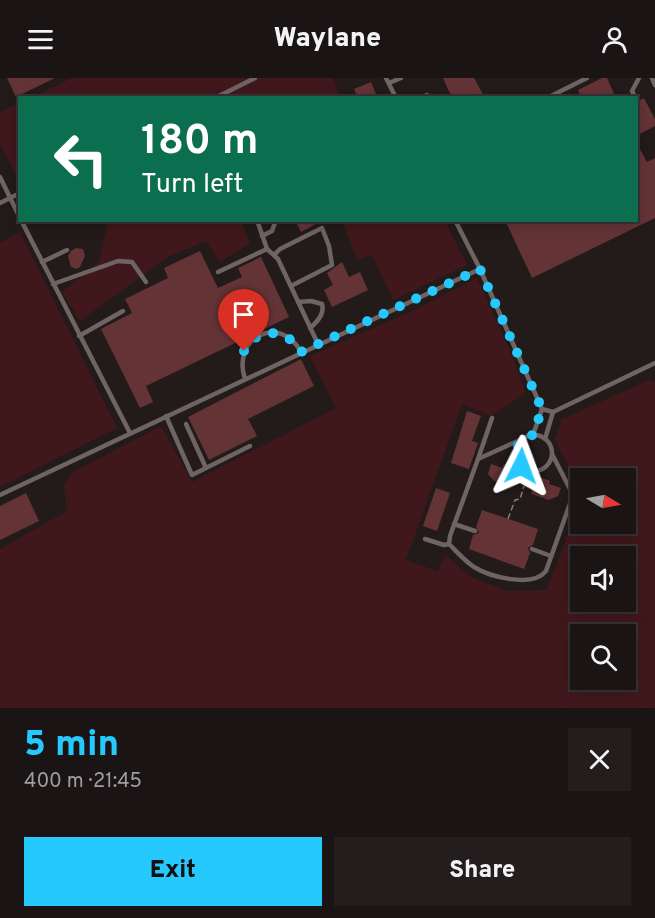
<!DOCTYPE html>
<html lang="en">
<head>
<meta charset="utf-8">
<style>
	body { margin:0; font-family:Overpass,sans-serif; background:#231d1d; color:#f1f3f6; height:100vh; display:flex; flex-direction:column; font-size:22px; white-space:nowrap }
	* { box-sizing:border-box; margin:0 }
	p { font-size:20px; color:#9f9ea0 }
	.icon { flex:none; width:33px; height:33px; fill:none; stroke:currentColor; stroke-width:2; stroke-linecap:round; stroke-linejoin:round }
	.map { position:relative; height:630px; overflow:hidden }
	.side { display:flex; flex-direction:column; background:#1a1414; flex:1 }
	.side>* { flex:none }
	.banner { position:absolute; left:18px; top:18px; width:620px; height:126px; border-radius:0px; box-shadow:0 3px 15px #0003,0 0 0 2px #383334; background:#0b6e4f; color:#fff; overflow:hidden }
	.needle { width:39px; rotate:100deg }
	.tools { position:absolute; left:570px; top:390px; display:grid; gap:12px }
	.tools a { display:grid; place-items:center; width:66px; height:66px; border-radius:0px; background:#1a1414; box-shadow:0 3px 15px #0003,0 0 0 2px #383334; font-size:30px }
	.pin { position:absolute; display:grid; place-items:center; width:51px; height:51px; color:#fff; margin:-62px -26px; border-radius:50% 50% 50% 0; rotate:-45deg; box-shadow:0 0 6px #0007 }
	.pin .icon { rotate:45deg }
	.me { position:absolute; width:66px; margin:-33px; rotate:3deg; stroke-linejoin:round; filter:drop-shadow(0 0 4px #0008) }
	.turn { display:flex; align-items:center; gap:21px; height:126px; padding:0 24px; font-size:27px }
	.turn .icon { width:78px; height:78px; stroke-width:2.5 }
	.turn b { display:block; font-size:42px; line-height:51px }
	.round { display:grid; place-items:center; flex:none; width:63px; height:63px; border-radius:0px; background:#231d1d }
	.overview { display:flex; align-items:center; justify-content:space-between; height:102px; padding:0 24px }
	h1 { font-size:36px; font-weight:800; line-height:45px; color:#26c9fe }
	.primary-button { display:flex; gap:12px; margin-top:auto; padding:12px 24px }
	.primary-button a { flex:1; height:69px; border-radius:0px; background:#26c9fe; color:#111; font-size:24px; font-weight:800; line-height:69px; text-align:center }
	.primary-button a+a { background:#231d1d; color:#f1f3f6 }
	header { display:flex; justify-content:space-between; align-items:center; height:78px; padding:0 24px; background:#1a1414; font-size:27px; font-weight:800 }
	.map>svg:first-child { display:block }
	.green { fill:#40181c; fill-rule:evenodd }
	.building { fill:#643336 }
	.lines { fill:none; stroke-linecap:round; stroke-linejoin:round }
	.path { stroke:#837c7c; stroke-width:1.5; stroke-dasharray:6 3; stroke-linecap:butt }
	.service { stroke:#6f6464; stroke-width:4.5 }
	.route { stroke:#26c9fe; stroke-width:10; stroke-dasharray:0 18 }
</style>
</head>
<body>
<header><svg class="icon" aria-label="menu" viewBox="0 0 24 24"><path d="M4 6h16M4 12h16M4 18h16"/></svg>Waylane<svg class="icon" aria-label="person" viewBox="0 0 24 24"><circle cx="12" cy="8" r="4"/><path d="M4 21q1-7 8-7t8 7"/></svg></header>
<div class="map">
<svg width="655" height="630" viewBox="0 0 655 630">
	<rect width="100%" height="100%" fill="#231a1a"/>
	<g class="green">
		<path d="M72,0H332L341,19L30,20Z"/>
		<path d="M19,25V103L0,66V34Z"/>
		<path d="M108,143H241L250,165L220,184L206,163L169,178L80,243L62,214L99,184Z"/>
		<path d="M342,143H445L467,187L393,222L372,177L357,182Z"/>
		<path d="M20,154L117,350L0,409V165Z"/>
		<path d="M477,200L508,268L526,315L491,338L462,326L406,482L438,493L446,477L471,499L506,513L547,512L580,423V446H626V400H580V412L555,361L562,341L649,302L655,304V630H0V471L67,433L64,409L71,395L161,348L192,404L336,330L310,278L412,233ZM626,478V524H580V478ZM626,556V602H580V556Z"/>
	</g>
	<g class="building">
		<path d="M7,0H55L16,19Z"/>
		<path d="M443,0H474L485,20H452Z"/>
		<path d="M602,0H607L616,20H581L578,12Z"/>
		<path d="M371,4L376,16L370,20H358L354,11Z"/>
		<path d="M644,20L655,41V48L636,58V24Z"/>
		<path d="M636,64L647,84L655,80V140L532,200L505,142H636Z"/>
		<path d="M295,142H323L301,154Z"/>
		<path d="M76,170L83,171L85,178L80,189L76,191L71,189L68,178L71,173Z"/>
		<path d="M200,173L218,210L242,199L238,190L261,179L289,239L146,308L153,324L140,330L101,251L132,235L125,221L168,200L164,190Z"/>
		<path d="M342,184L349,199L360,194L368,212L332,229L324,212L333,207L327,195Z"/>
		<path d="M301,281L314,308L248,341L257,358L209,382L188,339Z"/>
		<path d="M467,333L481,338L472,363L478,365L469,391L451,385Z"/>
		<path d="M491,386L502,390L504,386L550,403L549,406L561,410L558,418L549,422L531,416L533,411L511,403L509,408L494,403L488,396Z"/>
		<path d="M436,410L450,415L437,453L423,448Z"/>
		<path d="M26,415L39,443L0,462V428Z"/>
		<path d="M482,432L538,451L533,467L528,470L530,475L524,491L469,471L473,457L479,455L476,449Z"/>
	</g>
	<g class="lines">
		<path class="path" d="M508,441L515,422L520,421L524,408"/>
		<g class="service">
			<path d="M386,0L396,20"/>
			<path d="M652,0L655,7"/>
			<path d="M389,5L401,0"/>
			<path d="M215,20L255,0"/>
			<path d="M421,20L427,17"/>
			<path d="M547,20L587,0"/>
			<path d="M629,20L634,17L632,13L639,0"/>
			<path d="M0,99L20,140"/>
			<path d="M0,125L20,115"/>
			<path d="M21,142L130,355"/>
			<path d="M257,142L267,171L278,181L318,266"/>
			<path d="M455,142L480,191L542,331L553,334L655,285"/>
			<path d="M262,158L272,153L276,142"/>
			<path d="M274,177L280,171L322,150L329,168L332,187L291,208"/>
			<path d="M42,184L67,172"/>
			<path d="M218,194L267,171"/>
			<path d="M53,206L118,183L132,184L146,204"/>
			<path d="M298,224L311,223L322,226C325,236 317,244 310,250"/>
			<path d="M79,258L123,233"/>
			<path d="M245,301C231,259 280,235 301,274"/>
			<path d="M166,338L192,397L250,368"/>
			<path d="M186,346L206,390"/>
			<path d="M533,357L542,331"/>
			<circle cx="534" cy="375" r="18"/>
			<path d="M522,361L478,381L450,458L449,466C457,474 465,483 474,489C490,499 533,510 546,493L572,420L570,411L552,376"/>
			<path d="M545,361L553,334"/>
			<path d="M478,381L492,340"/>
			<path d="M0,417L480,191"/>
			<path d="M454,446L475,453"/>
			<path d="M425,461L444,467L449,466"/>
			<path d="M532,471L551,478"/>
		</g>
	</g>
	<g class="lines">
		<path class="route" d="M244,273C258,247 288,251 301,274L480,191L542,331L533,357C517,360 511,375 521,388"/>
	</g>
</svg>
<div class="tools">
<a><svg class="needle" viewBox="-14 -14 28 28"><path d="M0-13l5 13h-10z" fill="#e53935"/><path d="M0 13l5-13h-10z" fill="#9f9ea0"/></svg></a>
<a><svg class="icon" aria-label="sound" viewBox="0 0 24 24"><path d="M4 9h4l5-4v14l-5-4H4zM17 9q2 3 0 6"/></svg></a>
<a><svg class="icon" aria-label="search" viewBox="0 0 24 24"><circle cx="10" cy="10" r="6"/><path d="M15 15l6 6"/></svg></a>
</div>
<div class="pin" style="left:244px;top:273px;background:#d93025"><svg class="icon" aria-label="arrive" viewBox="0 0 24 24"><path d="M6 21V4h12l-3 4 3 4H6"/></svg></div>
<svg class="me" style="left:521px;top:388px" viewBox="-20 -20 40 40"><path d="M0-17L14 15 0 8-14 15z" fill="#26c9fe" stroke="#fff" stroke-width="4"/></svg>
<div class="banner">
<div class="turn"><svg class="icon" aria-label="left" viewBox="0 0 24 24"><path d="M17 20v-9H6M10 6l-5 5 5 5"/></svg><div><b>180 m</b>Turn left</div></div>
</div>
</div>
<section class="side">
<div class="overview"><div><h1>5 min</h1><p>400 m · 21:45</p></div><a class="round"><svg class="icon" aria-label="close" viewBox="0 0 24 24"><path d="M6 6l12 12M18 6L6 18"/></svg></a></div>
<div class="primary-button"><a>Exit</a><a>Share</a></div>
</section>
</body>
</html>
